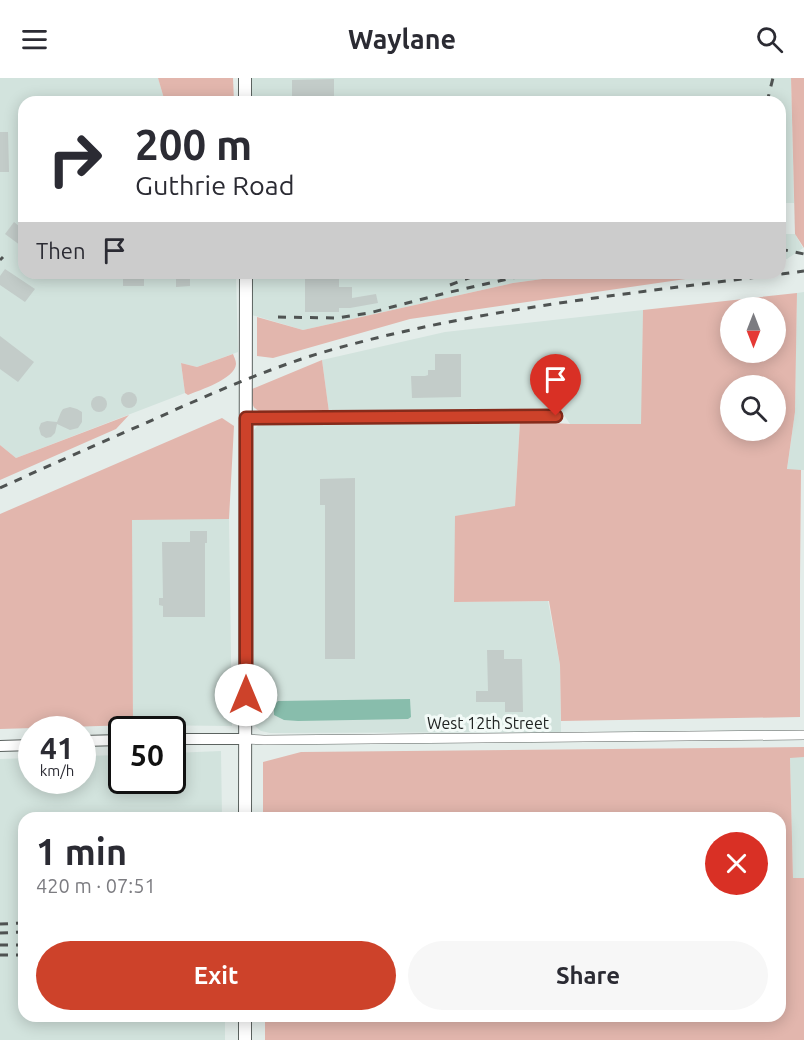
<!DOCTYPE html>
<html lang="en">
<head>
<meta charset="utf-8">
<style>
	body { margin:0; font-family:Ubuntu,sans-serif; background:#f7f7f7; color:#2b2b33; height:100vh; display:flex; flex-direction:column; font-size:22px; white-space:nowrap }
	* { box-sizing:border-box; margin:0 }
	p { font-size:20px; color:#7c7c81 }
	.icon { flex:none; width:33px; height:33px; fill:none; stroke:currentColor; stroke-width:2; stroke-linecap:round; stroke-linejoin:round }
	.map { position:relative; flex:1; overflow:hidden }
	.details { position:absolute; left:18px; top:734px; width:768px; height:210px; display:flex; flex-direction:column; background:#fff; border-radius:18px; box-shadow:0 3px 15px #0003 }
	.details>* { flex:none }
	.top-card { position:absolute; left:18px; top:18px; width:768px; height:183px; border-radius:18px; box-shadow:0 3px 15px #0003; background:#fff; color:#2b2b33; overflow:hidden }
	.needle { width:39px; rotate:180deg }
	.buttons { position:absolute; left:720px; top:219px; display:grid; gap:12px }
	.buttons a { display:grid; place-items:center; width:66px; height:66px; border-radius:50%; background:#fff; box-shadow:0 3px 15px #0003; font-size:30px }
	.speed { position:absolute; left:18px; top:638px; display:flex; gap:12px; font-size:30px; font-weight:700; text-align:center }
	.speed>* { display:grid; place-content:center; width:78px; height:78px; border-radius:50%; background:#fff; box-shadow:0 3px 15px #0003; line-height:1 }
	.speed small { font-size:15px; font-weight:400 }
	.speed .limit { border:3px solid #111; border-radius:9px; background:#fff; color:#111 }
	.pin { position:absolute; display:grid; place-items:center; width:51px; height:51px; color:#fff; margin:-62px -26px; border-radius:50% 50% 50% 0; rotate:-45deg; box-shadow:0 0 6px #0007 }
	.pin .icon { rotate:45deg }
	.me { position:absolute; width:66px; margin:-33px; rotate:0deg; stroke-linejoin:round; filter:drop-shadow(0 0 4px #0008) }
	.turn { display:flex; align-items:center; gap:21px; height:126px; padding:0 18px; font-size:27px }
	.turn .icon { width:78px; height:78px; stroke-width:2.5 }
	.turn b { display:block; font-size:42px; line-height:51px }
	.then { display:flex; align-items:center; height:57px; padding:0 18px; background:#0003; gap:12px; font-size:22px }
	.round { display:grid; place-items:center; flex:none; width:63px; height:63px; border-radius:32px; background:#f7f7f7 }
	.overview { display:flex; align-items:center; justify-content:space-between; height:102px; padding:0 18px }
	h1 { font-size:36px; font-weight:600; line-height:45px }
	.cta { display:flex; gap:12px; margin-top:auto; padding:12px 18px }
	.cta a { flex:1; height:69px; border-radius:36px; background:#cd422a; color:#fff; font-size:24px; font-weight:600; line-height:69px; text-align:center }
	.cta a+a { background:#f7f7f7; color:#2b2b33 }
	header { display:flex; justify-content:space-between; align-items:center; height:78px; padding:0 18px; background:#fff; font-size:27px; font-weight:600 }
	.map>svg:first-child { display:block }
	.built { fill:#d2e3dd }
	.green { fill:#e2b6ad; fill-rule:evenodd }
	.water { fill:#88bdac }
	.building { fill:#c3ccc9 }
	.lines { fill:none; stroke-linecap:round; stroke-linejoin:round }
	.minor-casing { stroke:#5c6360; stroke-width:10 }
	.tertiary-casing { stroke:#5c6360; stroke-width:12 }
	.secondary-casing { stroke:#5c6360; stroke-width:14 }
	.minor { stroke:#fff; stroke-width:9 }
	.tertiary { stroke:#fff; stroke-width:10 }
	.secondary { stroke:#fff; stroke-width:12 }
	.rail { stroke:#4f5352; stroke-width:3; stroke-dasharray:8 8; stroke-linecap:butt }
	.route-casing { stroke:#852b1b; stroke-width:15 }
	.route { stroke:#cd422a; stroke-width:10 }
	.labels { text-anchor:middle; dominant-baseline:central; stroke-width:6; stroke-linejoin:round; paint-order:stroke }
	.street-label { font-size:16px; fill:#212423; stroke:#f2faf7 }
</style>
</head>
<body>
<header><svg class="icon" aria-label="menu" viewBox="0 0 24 24"><path d="M4 6h16M4 12h16M4 18h16"/></svg>Waylane<svg class="icon" aria-label="search" viewBox="0 0 24 24"><circle cx="10" cy="10" r="6"/><path d="M15 15l6 6"/></svg></header>
<div class="map">
<svg width="804" height="962" viewBox="0 0 804 962">
	<rect width="100%" height="100%" fill="#e4edea"/>
	<g class="built">
		<path d="M0,0H158L165,24H24V195H236L238,274L197,289L181,285L185,315L16,380L0,367Z"/>
		<path d="M251,0H791L794,125H780V24H251Z"/>
		<path d="M780,156H795L803,170L787,181H780Z"/>
		<path d="M252,195H587L513,205L303,252L252,237Z"/>
		<path d="M804,214V392H787L795,334L797,215Z"/>
		<path d="M643,232L642,346H570L562,334H329L322,282L445,254Z"/>
		<path d="M520,343L515,428L454,524L548,523L560,587L561,654L270,655L261,653L256,649L252,641L254,352L260,345Z"/>
		<path d="M131,441H229L232,648L133,647Z"/>
		<path d="M221,673L222,739L24,740V938H225V962H0V681L31,680L32,702H82L83,678L121,677L122,702H172L173,675Z"/>
		<path d="M790,679H804V800L793,801Z"/>
	</g>
	<g class="green">
		<path d="M158,0H233L234,24H165Z"/>
		<path d="M791,0H804V170L795,156Z"/>
		<path d="M587,195H727L410,241L273,280L257,278V239L303,252L513,205Z"/>
		<path d="M797,215L795,334L787,391L801,392L800,504V639L561,643L560,587L549,523L454,524L455,438L515,428L520,343L570,346H641L643,232ZM730,230H776V274H730ZM730,308H776V352H730Z"/>
		<path d="M233,276C234,279 236,282 236,286C235,301 200,312 188,317L185,315L181,285L197,289Z"/>
		<path d="M322,282L329,334L265,336C250,330 252,326 252,311Z"/>
		<path d="M129,337L116,351L0,402V367L16,380Z"/>
		<path d="M222,340L234,348L229,441L132,442L133,647L0,651V436Z"/>
		<path d="M804,669V679L790,680L793,800H804V962H265V938H780V740L263,739V684L301,674Z"/>
	</g>
	<path class="water" d="M410,621L411,639L408,641L298,643L284,642L274,637V627L278,623Z"/>
	<g class="building">
		<path d="M334,1V24H292V2Z"/>
		<path d="M0,54H8L9,94H0Z"/>
		<path d="M14,144L24,152V170L5,156Z"/>
		<path d="M5,191L35,211L25,224L0,207V198Z"/>
		<rect x="123" y="195" width="21" height="13"/>
		<path d="M176,195H190V208L176,209Z"/>
		<path d="M305,195H339V209H352V220L376,216L378,225L350,230H339V234H305Z"/>
		<path d="M0,258L34,284L18,304L0,291Z"/>
		<path d="M435,276H461V319L412,320L411,298H425L428,297V292H435Z"/>
		<circle cx="129" cy="322" r="8"/>
		<circle cx="99" cy="326" r="8"/>
		<path d="M70,329L77,331L82,334V344L78,350L70,352L57,346L55,355L51,359L46,360L41,357L39,350L41,345L47,343L57,344L61,334L63,331Z"/>
		<path d="M355,400V581H325V427H320V401Z"/>
		<path d="M190,453H207V465H205V539H163V528L159,527V520H163L162,464H190Z"/>
		<path d="M487,572H504V581H522L523,634H505V624H476V613H488Z"/>
	</g>
	<g class="lines">
		<g class="minor-casing">
			<g id="minor">
				<path d="M246,340L556,338"/>
				<path d="M245,661L264,662L804,657"/>
			</g>
		</g>
		<g class="tertiary-casing">
			<g id="tertiary">
				<path d="M172,661H245"/>
				<path d="M82,663L122,662"/>
				<path d="M0,668L32,667"/>
			</g>
		</g>
		<g class="secondary-casing">
			<g id="secondary">
				<path d="M245,0V24"/>
				<path d="M245,740L246,195"/>
				<path d="M245,962V938"/>
			</g>
		</g>
		<use href="#minor" class="minor"/>
		<use href="#tertiary" class="tertiary"/>
		<use href="#secondary" class="secondary"/>
		<g class="rail">
			<path d="M767,24L773,0"/>
			<path d="M780,171L804,176"/>
			<path d="M0,182L3,179"/>
			<path d="M450,207L482,195"/>
			<path d="M278,239L337,240L369,235L446,215L534,195"/>
			<path d="M0,410C52,386 105,363 157,340C210,316 263,293 317,276C476,229 641,215 804,193"/>
			<path d="M0,846L24,845"/>
			<path d="M0,855L24,854"/>
			<path d="M0,867H24"/>
			<path d="M0,877H24"/>
		</g>
	</g>
	<g class="lines">
		<g class="route-casing">
			<path id="route" d="M246,617V340L556,338"/>
		</g>
		<use href="#route" class="route"/>
	</g>
	<g class="labels">
		<g class="street-label">
			<text x="488" y="645">West 12th Street</text>
		</g>
	</g>
</svg>
<div class="buttons">
<a><svg class="needle" viewBox="-14 -14 28 28"><path d="M0-13l5 13h-10z" fill="#e53935"/><path d="M0 13l5-13h-10z" fill="#7c7c81"/></svg></a>
<a><svg class="icon" aria-label="search" viewBox="0 0 24 24"><circle cx="10" cy="10" r="6"/><path d="M15 15l6 6"/></svg></a>
</div>
<div class="speed"><div>41<small>km/h</small></div><div class="limit">50</div></div>
<div class="pin" style="left:556px;top:338px;background:#d93025"><svg class="icon" aria-label="arrive" viewBox="0 0 24 24"><path d="M6 21V4h12l-3 4 3 4H6"/></svg></div>
<svg class="me" style="left:246px;top:617px" viewBox="-20 -20 40 40"><circle r="19" fill="#fff"/><path d="M0-13L10 11 0 6-10 11z" fill="#cd422a"/></svg>
<div class="top-card">
<div class="turn"><svg class="icon" aria-label="right" viewBox="0 0 24 24"><path d="M7 20v-9h11M14 6l5 5-5 5"/></svg><div><b>200 m</b>Guthrie Road</div></div>
<div class="then">Then<svg class="icon" aria-label="arrive" viewBox="0 0 24 24"><path d="M6 21V4h12l-3 4 3 4H6"/></svg></div>
</div>
<section class="details">
<div class="overview"><div><h1>1 min</h1><p>420 m · 07:51</p></div><a class="round" style="background:#d93025;color:#fff"><svg class="icon" aria-label="close" viewBox="0 0 24 24"><path d="M6 6l12 12M18 6L6 18"/></svg></a></div>
<div class="cta"><a>Exit</a><a>Share</a></div>
</section>
</div>
</body>
</html>
